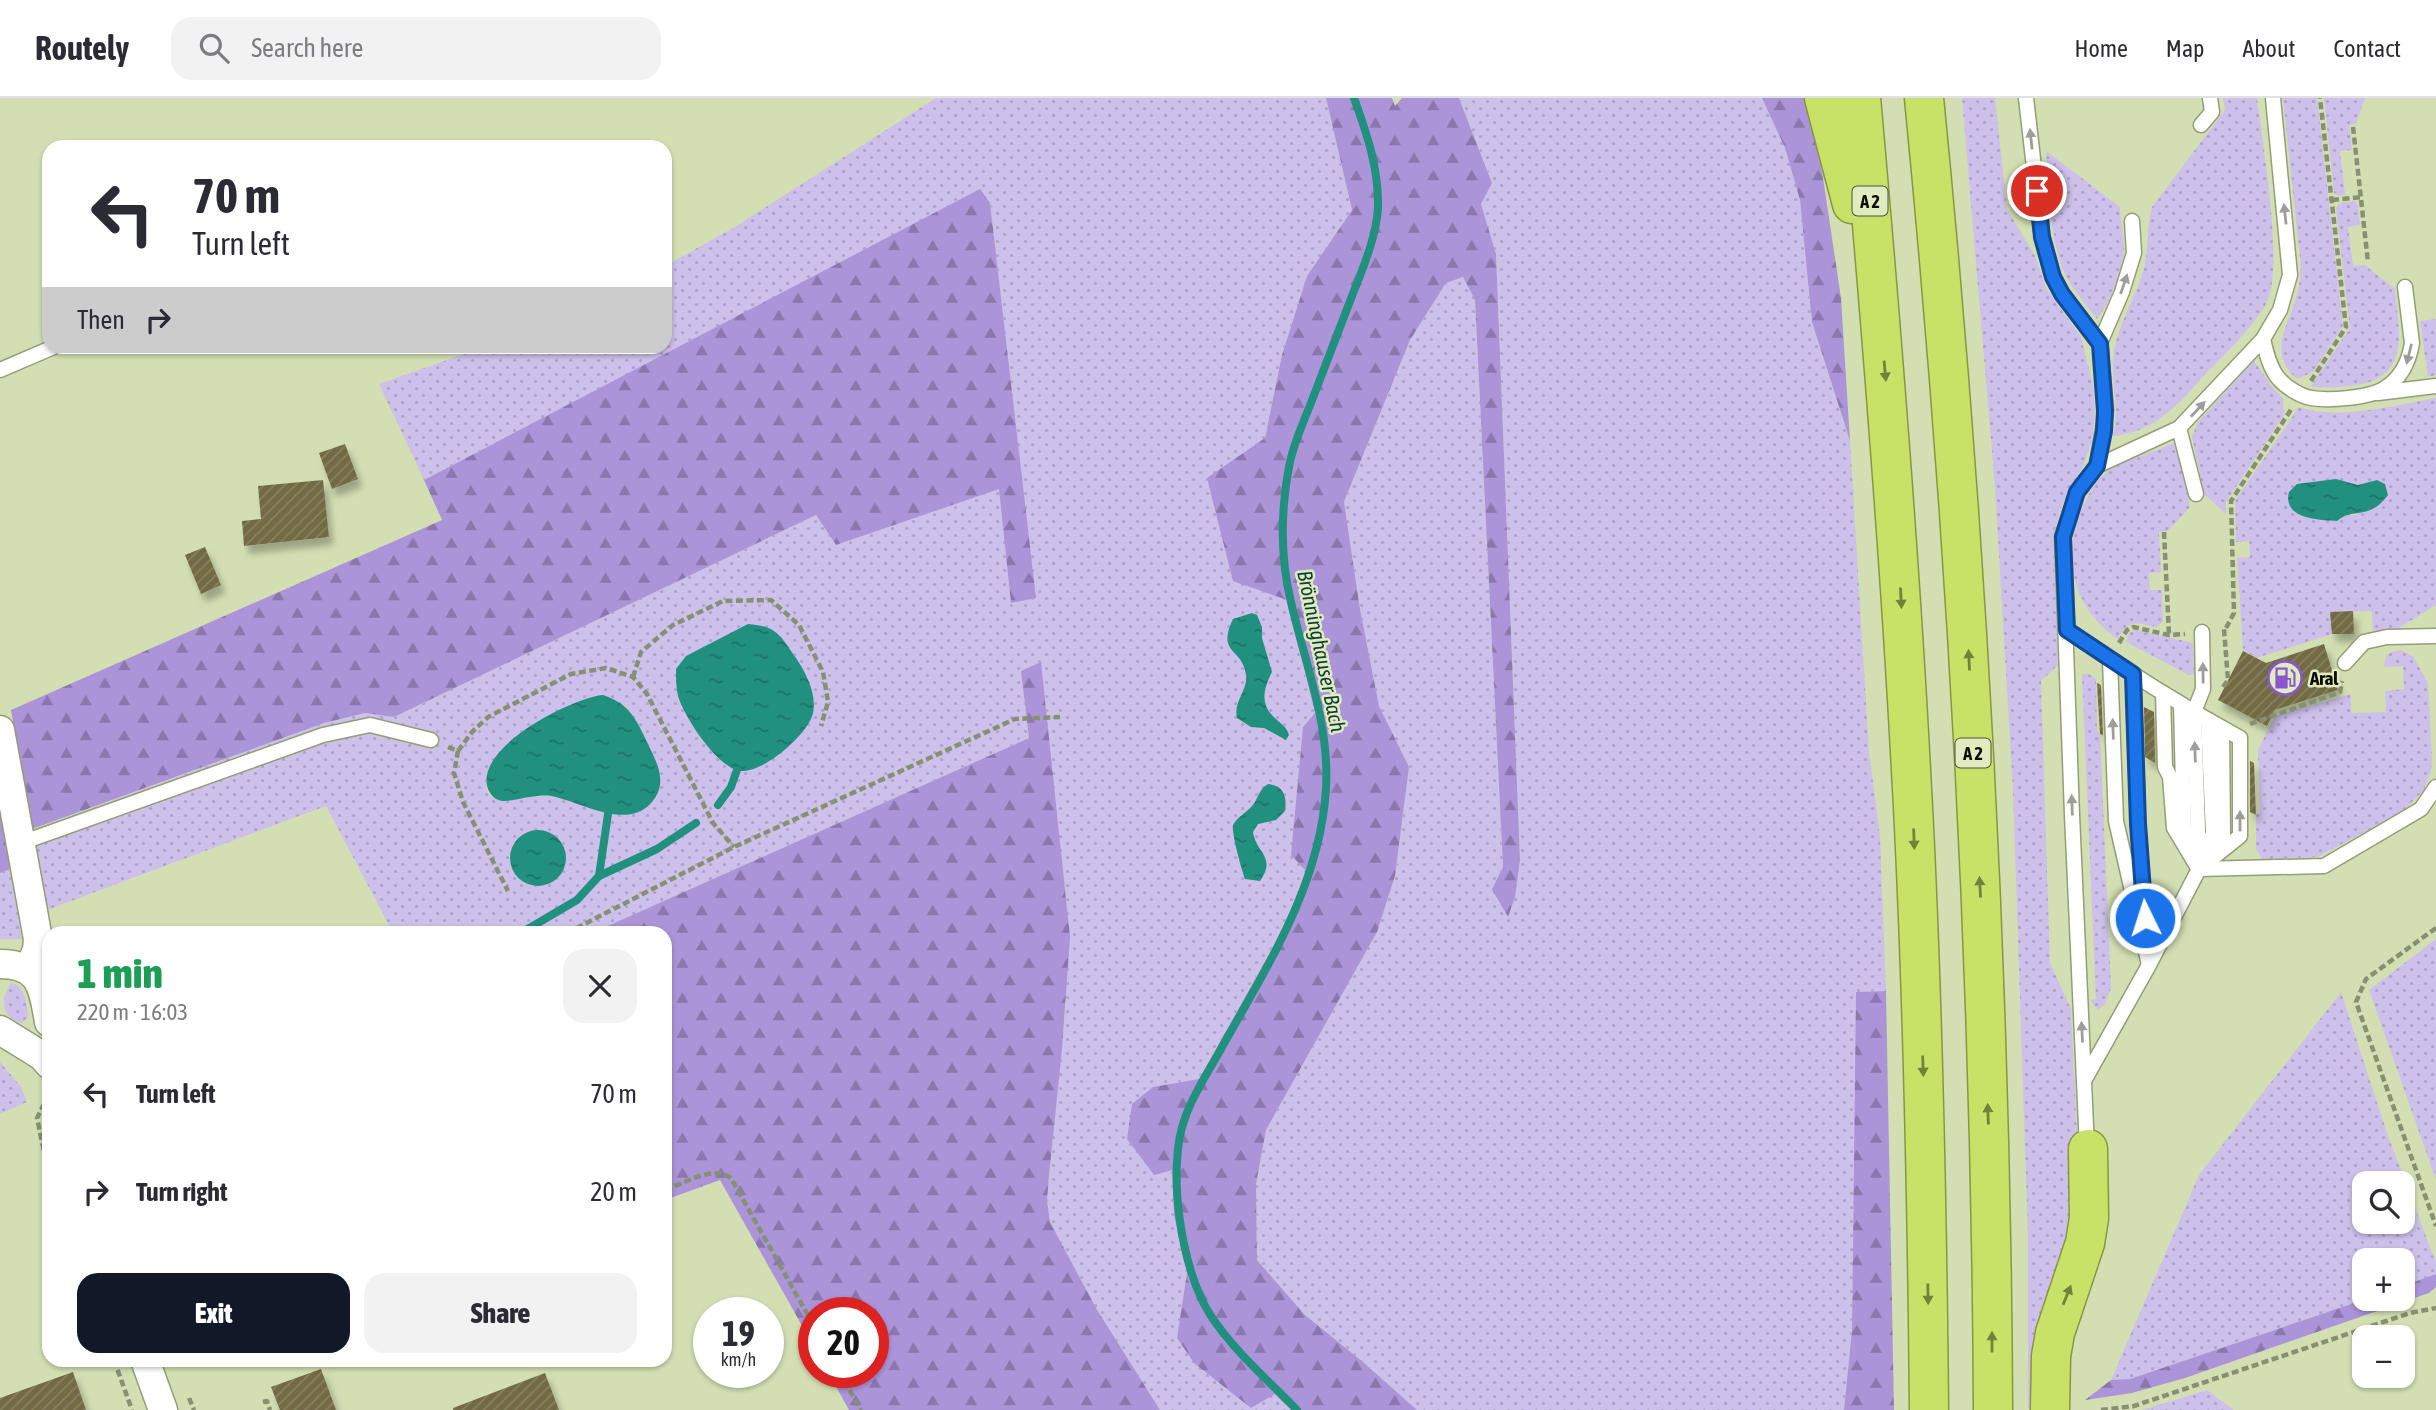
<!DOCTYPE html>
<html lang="en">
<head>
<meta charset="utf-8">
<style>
	body { margin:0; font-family:"Asap Condensed",sans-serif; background:#f2f2f3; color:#2b2b33; height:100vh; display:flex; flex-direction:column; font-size:26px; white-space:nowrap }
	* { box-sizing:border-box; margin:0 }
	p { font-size:23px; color:#7c7c81 }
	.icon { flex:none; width:38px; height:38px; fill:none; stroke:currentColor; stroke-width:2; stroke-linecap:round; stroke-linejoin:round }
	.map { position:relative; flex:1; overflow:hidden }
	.details { position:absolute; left:42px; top:828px; width:630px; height:441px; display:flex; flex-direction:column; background:#fff; border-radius:21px; box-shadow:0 2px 5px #0004 }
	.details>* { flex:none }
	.banner { position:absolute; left:42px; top:42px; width:630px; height:214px; border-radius:21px; box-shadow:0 2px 5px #0004; background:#fff; color:#2b2b33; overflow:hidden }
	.fabs { position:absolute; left:2352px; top:1073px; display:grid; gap:14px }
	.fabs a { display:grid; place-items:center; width:63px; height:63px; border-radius:14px; background:#fff; box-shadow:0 2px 5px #0004; font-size:35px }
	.speed { position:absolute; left:693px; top:1199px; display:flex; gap:14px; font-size:35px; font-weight:700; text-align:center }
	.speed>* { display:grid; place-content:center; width:91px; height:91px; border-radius:50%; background:#fff; box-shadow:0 2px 5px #0004; line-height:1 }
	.speed small { font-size:18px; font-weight:400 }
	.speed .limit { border:10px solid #d22; background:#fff; color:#111 }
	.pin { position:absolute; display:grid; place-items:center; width:60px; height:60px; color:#fff; margin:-30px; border:4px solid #fff; border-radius:50%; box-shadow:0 2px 7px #0007 }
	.me { position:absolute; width:77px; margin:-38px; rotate:356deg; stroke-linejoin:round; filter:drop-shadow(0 0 5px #0008) }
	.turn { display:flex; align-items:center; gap:24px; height:147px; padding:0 35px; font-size:32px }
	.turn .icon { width:91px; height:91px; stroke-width:2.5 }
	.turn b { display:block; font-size:49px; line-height:60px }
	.then { display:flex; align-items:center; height:66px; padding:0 35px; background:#0003; gap:14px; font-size:26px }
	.round { display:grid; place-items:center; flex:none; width:74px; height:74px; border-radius:21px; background:#f2f2f3 }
	.overview { display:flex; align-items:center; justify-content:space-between; height:119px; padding:0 35px }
	h1 { font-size:42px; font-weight:800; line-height:52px; color:#1e9e55 }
	.action { display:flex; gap:14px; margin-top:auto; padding:14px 35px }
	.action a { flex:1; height:80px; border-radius:21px; background:#111827; color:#fff; font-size:28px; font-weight:800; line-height:80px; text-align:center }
	.action a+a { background:#f2f2f3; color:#2b2b33 }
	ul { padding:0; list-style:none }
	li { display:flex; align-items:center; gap:21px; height:98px; padding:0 35px }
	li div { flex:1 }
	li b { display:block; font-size:26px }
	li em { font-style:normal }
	header { display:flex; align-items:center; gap:42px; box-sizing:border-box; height:98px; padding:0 35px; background:#fff; border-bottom:2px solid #e1e1e2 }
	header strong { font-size:33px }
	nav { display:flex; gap:38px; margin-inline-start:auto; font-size:24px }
	.search { width:490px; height:63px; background:#f2f2f3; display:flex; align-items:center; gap:18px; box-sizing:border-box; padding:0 24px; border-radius:21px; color:#7c7c81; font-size:26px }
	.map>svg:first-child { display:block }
	.grass { fill:url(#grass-dots); fill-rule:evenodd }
	.forest { fill:url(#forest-firs) }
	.water { fill:url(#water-ripples) }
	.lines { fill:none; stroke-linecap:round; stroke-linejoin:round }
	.stream { stroke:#21907f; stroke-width:8 }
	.building { fill:url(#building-hatch); filter:url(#shadow) }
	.lane-casing { stroke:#949e76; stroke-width:17 }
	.street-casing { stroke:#949e76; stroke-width:31 }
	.highway-casing { stroke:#869744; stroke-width:41 }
	.path { stroke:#879070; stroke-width:4.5; stroke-dasharray:7 3.5; stroke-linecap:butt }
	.lane { stroke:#fff; stroke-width:14 }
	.street { stroke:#fff; stroke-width:28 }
	.highway { stroke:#c8e268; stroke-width:38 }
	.oneway { fill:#9d9e9a }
	.oneway2 { fill:#72823a }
	.route-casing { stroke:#114b97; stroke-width:18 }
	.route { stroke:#1a73e8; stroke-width:12 }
	.labels { text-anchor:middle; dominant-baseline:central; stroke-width:5; stroke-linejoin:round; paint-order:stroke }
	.shield { fill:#e0ecc0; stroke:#4a503b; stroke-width:2 }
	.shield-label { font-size:18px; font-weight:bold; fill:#0a0d02 }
	.poi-label { font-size:19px; font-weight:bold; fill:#0a0d02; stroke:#e0ecc0; text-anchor:start }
	.water-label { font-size:21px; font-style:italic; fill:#0e3e36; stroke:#e0ecc0 }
</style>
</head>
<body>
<header>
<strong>Routely</strong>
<div class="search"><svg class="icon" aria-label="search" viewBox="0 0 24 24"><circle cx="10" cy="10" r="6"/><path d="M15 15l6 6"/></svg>Search here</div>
<nav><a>Home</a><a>Map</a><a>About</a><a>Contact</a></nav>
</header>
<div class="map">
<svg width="2436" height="1312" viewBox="0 0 2436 1312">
	<defs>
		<pattern id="grass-dots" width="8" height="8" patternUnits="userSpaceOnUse" patternTransform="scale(1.75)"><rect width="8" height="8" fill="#cdc0ea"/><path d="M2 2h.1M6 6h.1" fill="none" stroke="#afa4c7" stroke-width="1.8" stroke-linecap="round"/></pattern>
		<pattern id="forest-firs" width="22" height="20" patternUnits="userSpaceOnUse" patternTransform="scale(1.75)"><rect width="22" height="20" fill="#ac94d8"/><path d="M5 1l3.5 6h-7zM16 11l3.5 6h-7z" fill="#8a77ad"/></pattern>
		<pattern id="water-ripples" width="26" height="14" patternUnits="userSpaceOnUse" patternTransform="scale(1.75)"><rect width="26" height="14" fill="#21907f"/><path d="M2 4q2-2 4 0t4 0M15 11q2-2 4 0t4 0" fill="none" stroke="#1b7466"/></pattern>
		<pattern id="building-hatch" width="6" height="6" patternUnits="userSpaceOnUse" patternTransform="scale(1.75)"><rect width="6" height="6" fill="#716a42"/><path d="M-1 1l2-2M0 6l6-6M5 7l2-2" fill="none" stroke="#868164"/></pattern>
		<filter id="shadow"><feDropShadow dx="4.5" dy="8" stdDeviation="3.5" flood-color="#0004"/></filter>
	</defs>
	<rect width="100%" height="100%" fill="#d3dfb3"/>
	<g class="grass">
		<path d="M936,0H1326L1352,112L1307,178L1282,257L1265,340L1287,502L1315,615L1307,774L1278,839L1199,981L1153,989L1172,1071L1174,1117L1187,1175L1178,1241L1275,1296L1291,1312H1160L1096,1210L1050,1124L1047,1102L1049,1078L1066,903L1021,573L1029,640L592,835H393L326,708L47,812L32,732L324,625L365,615L394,619L816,417L836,447L1000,390L1011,504L1035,500L990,105L980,92L424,382L379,286L484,249L665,248V168L733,130ZM625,607L635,621L651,653L608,716C589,710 569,700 550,698C523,695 471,722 491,666Z"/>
		<path d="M1459,0H1762L1785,50L1800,102L1812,224L1850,343L1869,654L1880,739L1886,893L1857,894L1852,1232L1844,1312H1417L1363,1264L1305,1217L1257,1162L1256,1086L1266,1032L1377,834L1395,778L1409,669L1379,609L1360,511L1344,405L1410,242L1446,185L1464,179L1475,202L1503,769L1492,791L1520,762L1496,156L1481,106L1492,84Z"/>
		<path d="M1962,0H1995L2007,111L2035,158L2046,190L2081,239L2093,288L2095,314L2092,343L2083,368L2061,409L2053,440L2058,567L2041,583L2050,865L2071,911L2079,1079L2039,1309L2028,1310V1138L2013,693L1995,389Z"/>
		<path d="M2223,0H2257C2262,42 2285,173 2266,206C2250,234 2222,258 2200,282C2176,309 2152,335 2113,338C2120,310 2111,288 2113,262C2115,231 2134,204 2143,174C2149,153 2146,130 2152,109L2225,12Z"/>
		<path d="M2283,0H2317L2343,228L2313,274L2297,281C2268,255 2286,232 2295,203C2299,192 2300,181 2301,169Z"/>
		<path d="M2324,0H2365L2356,26L2349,27L2352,52L2340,53L2345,97L2339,98L2334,95Z"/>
		<path d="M2046,53L2120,109C2120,122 2123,135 2124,148C2124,167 2110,207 2097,221C2085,205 2071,190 2063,172C2049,135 2049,92 2046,53Z"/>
		<path d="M2356,103L2358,107L2360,127L2348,129L2353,168L2365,167L2395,191C2399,233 2411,280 2355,287C2340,289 2326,291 2311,288L2350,230L2336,110L2340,105Z"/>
		<path d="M2436,221V277L2428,279L2420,223Z"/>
		<path d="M2254,263L2273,290L2283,300L2284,317L2226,404V416L2204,396L2192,339L2198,324Z"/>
		<path d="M2436,300V507L2394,533L2373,535L2372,513L2331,514L2332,536L2257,560L2243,552L2237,460L2250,459L2249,443L2236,444L2235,403L2299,309C2337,323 2396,307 2436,300ZM2377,382L2356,417L2343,418L2346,384L2358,387Z"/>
		<path d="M2176,344L2190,409L2168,433L2159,434L2161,474L2149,475L2150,492H2162L2163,523L2157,529C2137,526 2129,519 2118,541C2071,510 2060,454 2085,404C2089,397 2093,387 2099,381C2117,362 2152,356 2176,344Z"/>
		<path d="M2136,532L2193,545L2194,576L2189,577L2126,544L2130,534Z"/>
		<path d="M2401,552L2413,558L2428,585L2432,661L2431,673L2424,692L2402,714L2318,759L2262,761L2256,751V716L2260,714L2258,652L2275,618L2351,596V615L2386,614L2385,593L2404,591L2403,568L2384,569L2386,558L2392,554Z"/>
		<path d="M2082,576L2091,577L2096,581L2097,633L2100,636L2111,890L2105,906L2098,912L2090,902L2096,901Z"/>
		<path d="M10,771L22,841H0V775Z"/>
		<path d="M2436,841V1082L2369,892Z"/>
		<path d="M11,885C26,887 26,906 29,919L21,925C1,918 0,902 11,885Z"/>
		<path d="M2341,894L2387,1035L2436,1165V1176L2403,1188V1162H2364L2366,1201L2130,1281L2111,1282L2199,1077ZM2364,1085H2403V1124H2364Z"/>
		<path d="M0,964L21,989L27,1004L0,1016Z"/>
		<path d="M2207,1292L2234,1312H2142Z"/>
	</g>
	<g class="forest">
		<path d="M1326,0H1392L1395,8L1402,0H1459L1492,85L1481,106L1496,156L1520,762L1515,799L1508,819L1492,791L1503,769L1475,202L1463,179L1446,185L1410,242L1344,404L1360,511L1379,608L1409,669L1395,778L1377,834L1266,1032L1256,1086L1257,1162L1305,1217L1363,1264L1417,1312H1291L1275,1296L1251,1310L1194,1265L1177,1240L1187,1175L1174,1117L1172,1072L1154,1077L1127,1041L1132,1006L1153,989L1199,981L1278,840L1307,774L1291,757L1303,629L1315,615L1287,502L1233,483L1207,380L1265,340L1282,257L1307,178L1352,112Z"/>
		<path d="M1762,0H1809L1819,53L1841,200L1850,343L1812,224L1800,102L1785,50Z"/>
		<path d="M980,91L990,105L1036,500L1011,505L999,391L836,447L816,417L394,619L365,615L324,625L32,731L11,612L442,422L424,382Z"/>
		<path d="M1041,564L1070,839L1062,951L1049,1078L1047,1102L1050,1124L1096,1210L1160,1312H849L828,1274H873V1214H814V1249L720,1082L665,1102V835H592L1029,640L1021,573Z"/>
		<path d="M0,714L10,771L0,775Z"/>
		<path d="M1886,893L1894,1312H1844L1852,1232L1856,894Z"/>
		<path d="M2436,1176V1189L2429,1195L2185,1280L2132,1295L2085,1302L2111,1282L2130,1281L2366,1201L2403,1200V1188Z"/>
	</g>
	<g class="water">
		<path d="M2336,381L2358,387L2377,382L2385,386L2388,397C2369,423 2353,409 2337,423C2319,422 2282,421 2289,394L2297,386Z"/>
		<path d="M1252,515L1257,517L1262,529V540L1272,574C1264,590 1259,606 1275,620C1281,626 1287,629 1289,637L1286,642L1264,630L1251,629L1237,620C1233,603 1248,593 1246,577C1243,550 1216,557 1233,521Z"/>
		<path d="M748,526C777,528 780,537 796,560C806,575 817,596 813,615C809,636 759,680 736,672C714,664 685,620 678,598C676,590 676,580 676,571L686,558Z"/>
		<path d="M603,597C630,606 636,621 648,646C656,663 667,682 655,700C631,736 583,704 551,698C545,697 537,698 530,699C522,700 512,703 504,703C496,703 491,698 488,691C473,650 571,600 603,597Z"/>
		<path d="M1268,686C1284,688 1287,698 1285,713L1276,722L1258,726L1253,734C1256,755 1277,759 1260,783L1245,781C1242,773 1231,734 1233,727C1237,719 1246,715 1252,708C1259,700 1258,692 1268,686Z"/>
		<circle cx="538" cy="760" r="28"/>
	</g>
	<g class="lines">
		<g class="stream">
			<path d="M718,707L731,689L737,672"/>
			<path d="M599,778L608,716"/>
			<path d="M521,835L577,802L599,778L657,751L696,725"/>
			<path d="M1297,1312C1268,1282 1234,1253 1211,1218C1181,1173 1166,1070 1185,1020C1193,996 1209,973 1221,951C1267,868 1320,788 1326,691C1330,626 1305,566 1291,504C1280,459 1281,409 1290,364C1295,341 1306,319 1314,297C1327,264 1339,231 1352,198C1363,170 1376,140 1378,110C1379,71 1367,36 1354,0"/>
		</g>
	</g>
	<g class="building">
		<path d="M345,346L358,381L332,391L319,355Z"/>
		<path d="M323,382L329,439L244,448L242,423L261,421L258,388Z"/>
		<path d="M205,449L221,487L201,496L185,457Z"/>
		<path d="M2353,513L2354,536H2332L2330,514Z"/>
		<path d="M2324,546L2338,592L2275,612L2267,628L2218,602L2243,553L2266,565Z"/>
		<path d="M2097,585L2101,587L2103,637L2100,636Z"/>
		<path d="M2144,609L2154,614L2155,665L2145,659Z"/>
		<path d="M2250,663L2254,665L2256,717L2250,714Z"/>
		<path d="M321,1271L336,1312H280L271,1289Z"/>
		<path d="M73,1274L86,1312H0V1300Z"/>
		<path d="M545,1275L559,1312H453V1310Z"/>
	</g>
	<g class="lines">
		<g class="lane-casing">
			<g id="lane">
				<path d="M2026,0L2042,139L2053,179L2062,196L2100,245L2106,312L2097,368L2077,394L2062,439L2072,717L2087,1050"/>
				<path d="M2201,27L2212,14L2210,0"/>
				<path d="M2263,241C2266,254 2270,271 2279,281C2286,289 2300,298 2311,300C2329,303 2370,300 2385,290C2401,280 2409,264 2412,245L2405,189"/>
				<path d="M2100,245L2122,194L2134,155L2132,123"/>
				<path d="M0,272L56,248"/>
				<path d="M2378,295L2436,288"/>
				<path d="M2179,330L2196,396"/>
				<path d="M2097,368L2179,330L2263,241L2280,212L2290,177L2273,0"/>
				<path d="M2067,532C2123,571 2180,607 2240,640V738L2200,770"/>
				<path d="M2110,562L2116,723L2149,867"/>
				<path d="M2345,565L2364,544L2387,539L2436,538"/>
				<path d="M2133,576L2138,725L2145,820"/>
				<path d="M2163,595L2165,669L2170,679L2174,730L2198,770"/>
				<path d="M2181,606L2184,731L2189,743"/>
				<path d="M21,745L323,637L370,627L431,642"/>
				<path d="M2213,750L2223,736L2222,630"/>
				<path d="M2199,763L2194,614L2203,591L2202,534"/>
				<path d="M2199,771L2324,768L2421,711L2436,689"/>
				<path d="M2085,981L2149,867L2199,771L2213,735L2208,622"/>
			</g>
		</g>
		<g class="street-casing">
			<g id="street">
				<path d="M0,632L38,841L37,852L29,871"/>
				<path d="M0,866C41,866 43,890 49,924"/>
				<path d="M0,932L42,958L49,966"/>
				<path d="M145,1262L163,1312"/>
			</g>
		</g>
		<g class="highway-casing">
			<g id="highway">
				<path d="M1824,0L1852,106"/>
				<path d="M1861,0C1881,224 1899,447 1911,672C1923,885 1927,1099 1929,1312"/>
				<path d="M1924,0C1967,436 1991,874 1993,1312"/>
				<path d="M2050,1312L2051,1258L2055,1235L2085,1145L2089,1120L2088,1051"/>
			</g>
		</g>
		<g class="path">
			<path d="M2353,29L2368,164"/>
			<path d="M2332,102L2362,99"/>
			<path d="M2311,283L2346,229L2320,0"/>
			<path d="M2164,434L2169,537"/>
			<path d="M2226,530L2234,515L2231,403L2292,310"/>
			<path d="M2119,545L2127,532L2133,529L2169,537L2185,536"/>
			<path d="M633,579L641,554L673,527L723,503L771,502L799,527L823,574L828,604L821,628"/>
			<path d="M2223,589L2228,582L2224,531"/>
			<path d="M2250,626L2340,594L2342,583"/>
			<path d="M448,649L458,653L454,675L463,704L508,793"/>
			<path d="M458,653L472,634L488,619L571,576L606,570L633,579L647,596L713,725L734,749"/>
			<path d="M2436,830L2366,881L2356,904L2436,1128"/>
			<path d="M567,835L734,749L1015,621L1060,619"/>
			<path d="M49,996L37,1020L49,1077"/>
			<path d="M665,1092C683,1086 714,1066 731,1080L814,1228"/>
			<path d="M114,1262L132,1312"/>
			<path d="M839,1274L861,1312"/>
			<path d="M189,1300L194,1312"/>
			<path d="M263,1304L267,1303L270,1312"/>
			<path d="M2101,1312L2134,1308L2410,1215L2436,1210"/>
		</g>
		<use href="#lane" class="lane"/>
		<use href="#street" class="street"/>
		<use href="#highway" class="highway"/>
	</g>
	<defs><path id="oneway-solid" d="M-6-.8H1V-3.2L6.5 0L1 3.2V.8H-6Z" transform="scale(1.75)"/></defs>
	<g class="oneway">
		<use href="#oneway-solid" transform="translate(2031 41) rotate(-96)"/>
		<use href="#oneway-solid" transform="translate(2285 116) rotate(-96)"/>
		<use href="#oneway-solid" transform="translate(2124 186) rotate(-71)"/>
		<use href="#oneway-solid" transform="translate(2409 256) rotate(104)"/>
		<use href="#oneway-solid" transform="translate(2198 311) rotate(-47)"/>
		<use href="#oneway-solid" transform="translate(2203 575) rotate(-91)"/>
		<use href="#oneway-solid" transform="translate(2113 631) rotate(-92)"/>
		<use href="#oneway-solid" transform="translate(2195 654) rotate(-92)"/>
		<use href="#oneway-solid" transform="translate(2072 707) rotate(-92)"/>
		<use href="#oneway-solid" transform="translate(2240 723) rotate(-90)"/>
		<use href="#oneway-solid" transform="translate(2082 934) rotate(-93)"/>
	</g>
	<g class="oneway2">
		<use href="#oneway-solid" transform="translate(1885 273) rotate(85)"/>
		<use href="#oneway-solid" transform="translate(1901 500) rotate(87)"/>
		<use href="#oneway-solid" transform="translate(1969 562) rotate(-93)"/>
		<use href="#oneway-solid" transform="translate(1914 741) rotate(88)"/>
		<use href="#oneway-solid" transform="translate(1980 789) rotate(-93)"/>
		<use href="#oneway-solid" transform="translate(1923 968) rotate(88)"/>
		<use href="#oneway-solid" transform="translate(1988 1016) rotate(-92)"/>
		<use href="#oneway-solid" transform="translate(1928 1196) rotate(89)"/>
		<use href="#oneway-solid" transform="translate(2067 1197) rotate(-68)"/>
		<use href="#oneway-solid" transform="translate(1992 1244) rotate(-90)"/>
	</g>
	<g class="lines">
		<g class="route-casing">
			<path id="route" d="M2037,93L2042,139L2053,179L2062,196L2100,246L2105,313L2104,333L2097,368L2077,394L2063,439L2067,532L2133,576L2138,726L2145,820"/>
		</g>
		<use href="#route" class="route"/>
	</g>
	<defs>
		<g id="fuel-ring" transform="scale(1.75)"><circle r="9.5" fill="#e0ecc0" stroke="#8856ce" stroke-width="1.5"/><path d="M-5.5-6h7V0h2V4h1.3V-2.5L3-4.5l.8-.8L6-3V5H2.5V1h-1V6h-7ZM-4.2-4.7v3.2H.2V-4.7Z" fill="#8856ce"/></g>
	</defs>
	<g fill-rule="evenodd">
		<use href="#fuel-ring" x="2285" y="580"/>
	</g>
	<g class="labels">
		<g class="shield">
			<rect x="1852.5" y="88.5" width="35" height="29" rx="5"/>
			<rect x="1955.5" y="640.5" width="35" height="29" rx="5"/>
		</g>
		<g class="shield-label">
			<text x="1870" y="103">A 2</text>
			<text x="1973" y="655">A 2</text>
		</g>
		<g class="poi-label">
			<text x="2310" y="580">Aral</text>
		</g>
		<g class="water-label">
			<text transform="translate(1322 553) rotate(78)">Brönninghauser Bach</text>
		</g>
	</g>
</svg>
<div class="fabs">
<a><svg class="icon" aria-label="search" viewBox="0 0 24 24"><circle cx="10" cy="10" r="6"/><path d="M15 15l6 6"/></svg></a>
<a>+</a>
<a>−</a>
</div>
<div class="speed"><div>19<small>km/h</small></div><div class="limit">20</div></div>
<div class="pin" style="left:2037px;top:93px;background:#d93025"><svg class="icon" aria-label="arrive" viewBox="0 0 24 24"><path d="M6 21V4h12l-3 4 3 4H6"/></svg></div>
<svg class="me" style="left:2145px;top:820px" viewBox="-20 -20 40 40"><circle r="17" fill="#1a73e8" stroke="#fff" stroke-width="3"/><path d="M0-11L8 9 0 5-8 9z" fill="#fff"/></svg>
<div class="banner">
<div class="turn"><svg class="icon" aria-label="left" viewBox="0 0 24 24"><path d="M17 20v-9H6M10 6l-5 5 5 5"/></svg><div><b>70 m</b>Turn left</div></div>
<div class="then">Then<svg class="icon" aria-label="right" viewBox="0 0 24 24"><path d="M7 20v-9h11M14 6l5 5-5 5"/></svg></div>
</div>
<section class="details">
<div class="overview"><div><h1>1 min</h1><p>220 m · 16:03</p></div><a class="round"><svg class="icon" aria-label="close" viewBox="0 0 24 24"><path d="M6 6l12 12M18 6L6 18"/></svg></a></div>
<ul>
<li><svg class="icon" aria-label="left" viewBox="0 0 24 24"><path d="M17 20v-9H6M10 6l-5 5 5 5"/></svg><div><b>Turn left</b></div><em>70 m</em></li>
<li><svg class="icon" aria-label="right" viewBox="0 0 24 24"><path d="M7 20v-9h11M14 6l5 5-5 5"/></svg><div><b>Turn right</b></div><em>20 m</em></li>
</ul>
<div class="action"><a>Exit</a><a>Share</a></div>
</section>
</div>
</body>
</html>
